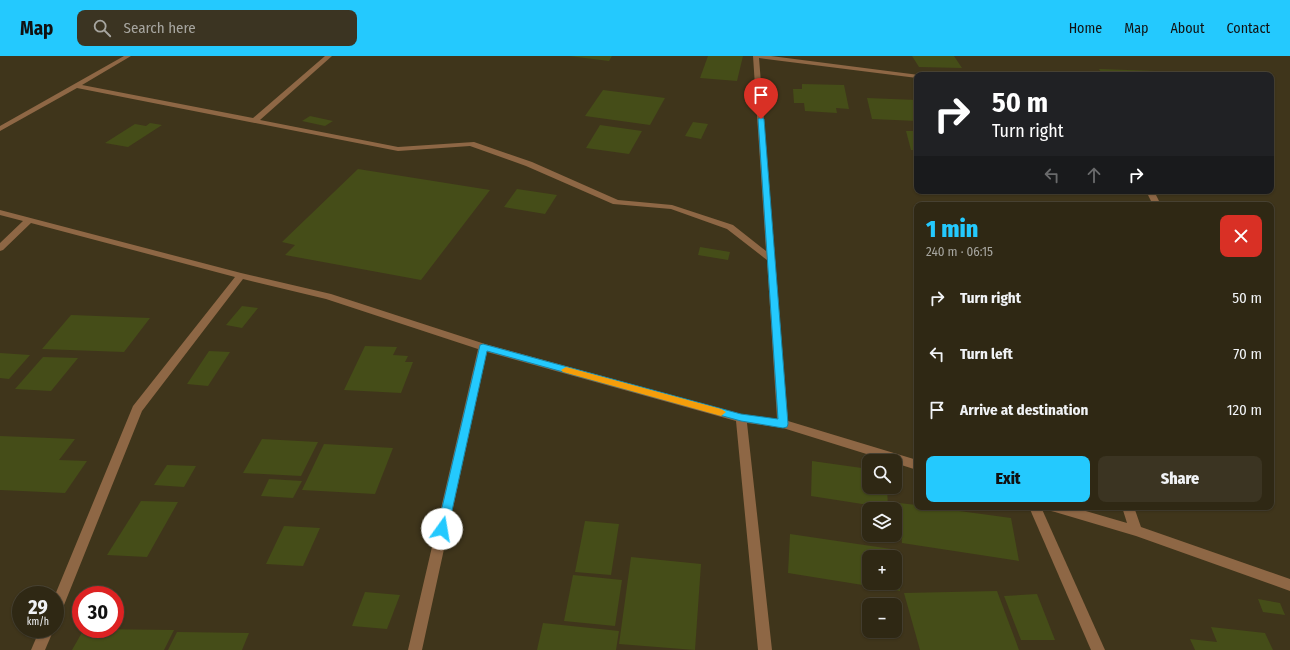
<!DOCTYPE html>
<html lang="en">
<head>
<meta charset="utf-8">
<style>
	body { margin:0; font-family:"Fira Sans Condensed",sans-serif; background:#3b3422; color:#f1f3f6; height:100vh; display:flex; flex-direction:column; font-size:15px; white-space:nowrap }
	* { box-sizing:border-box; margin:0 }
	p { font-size:13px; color:#a7a6a0 }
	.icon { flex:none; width:22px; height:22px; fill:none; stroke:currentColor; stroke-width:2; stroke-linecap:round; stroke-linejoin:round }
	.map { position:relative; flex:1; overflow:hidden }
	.side { position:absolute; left:914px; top:146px; width:360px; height:308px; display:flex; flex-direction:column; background:#2f2814; border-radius:8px; box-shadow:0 1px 3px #0004,0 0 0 1px #4a4434 }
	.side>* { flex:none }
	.guide { position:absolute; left:914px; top:16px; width:360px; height:122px; border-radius:8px; box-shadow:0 1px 3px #0004,0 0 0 1px #4a4434; background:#202124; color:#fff; overflow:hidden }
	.controls { position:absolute; left:862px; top:398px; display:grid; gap:8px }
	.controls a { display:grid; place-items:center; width:40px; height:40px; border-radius:8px; background:#2f2814; box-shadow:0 1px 3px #0004,0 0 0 1px #4a4434; font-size:20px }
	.speed { position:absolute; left:12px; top:530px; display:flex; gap:8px; font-size:20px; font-weight:700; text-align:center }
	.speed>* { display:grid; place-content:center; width:52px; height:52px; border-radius:50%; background:#2f2814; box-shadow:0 1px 3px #0004,0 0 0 1px #4a4434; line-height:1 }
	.speed small { font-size:10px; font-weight:400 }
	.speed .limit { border:6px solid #d22; background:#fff; color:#111 }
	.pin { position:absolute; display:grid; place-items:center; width:34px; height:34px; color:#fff; margin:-41px -17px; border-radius:50% 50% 50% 0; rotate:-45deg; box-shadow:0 0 4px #0007 }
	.pin .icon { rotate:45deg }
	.me { position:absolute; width:44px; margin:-22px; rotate:13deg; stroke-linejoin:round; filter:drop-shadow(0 0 3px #0008) }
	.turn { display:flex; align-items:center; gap:14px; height:84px; padding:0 12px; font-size:18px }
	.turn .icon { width:52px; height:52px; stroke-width:2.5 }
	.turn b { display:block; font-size:28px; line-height:34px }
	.lanes { display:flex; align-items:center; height:38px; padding:0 12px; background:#0003; justify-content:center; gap:20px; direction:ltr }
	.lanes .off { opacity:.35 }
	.round { display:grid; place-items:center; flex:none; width:42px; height:42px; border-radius:8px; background:#3b3422 }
	.summary { display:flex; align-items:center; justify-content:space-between; height:68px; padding:0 12px }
	h1 { font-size:24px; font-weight:800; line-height:30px; color:#24c9fe }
	.button { display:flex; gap:8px; margin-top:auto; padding:8px 12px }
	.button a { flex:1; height:46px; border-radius:8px; background:#24c9fe; color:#111; font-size:16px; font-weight:800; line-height:46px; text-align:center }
	.button a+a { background:#3b3422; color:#f1f3f6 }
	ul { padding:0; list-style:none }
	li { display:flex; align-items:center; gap:12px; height:56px; padding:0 12px }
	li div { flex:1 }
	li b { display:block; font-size:15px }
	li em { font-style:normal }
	header { display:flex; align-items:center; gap:24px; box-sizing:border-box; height:56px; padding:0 20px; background:#24c9fe; color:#111 }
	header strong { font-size:19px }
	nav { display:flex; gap:22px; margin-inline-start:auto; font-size:14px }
	.search { width:280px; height:36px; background:#3b3422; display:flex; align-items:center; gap:10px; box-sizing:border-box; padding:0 14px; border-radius:8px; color:#a7a6a0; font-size:15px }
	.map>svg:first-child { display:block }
	.building { fill:#454d18; fill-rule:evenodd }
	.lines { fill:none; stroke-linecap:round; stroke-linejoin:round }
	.minor { fill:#8e6745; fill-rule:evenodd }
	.route { fill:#24c9fe; stroke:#1783a5 }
	.slow { fill:#f59e0b }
</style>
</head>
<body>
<header>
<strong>Map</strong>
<div class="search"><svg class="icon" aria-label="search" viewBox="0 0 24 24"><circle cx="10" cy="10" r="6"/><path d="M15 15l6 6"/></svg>Search here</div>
<nav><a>Home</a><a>Map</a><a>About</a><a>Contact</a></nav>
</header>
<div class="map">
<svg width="1290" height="594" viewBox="0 0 1290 594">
	<rect width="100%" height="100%" fill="#3f351b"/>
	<g class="building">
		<path d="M569,0H612L609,5Z"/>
		<path d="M708,0H743L737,25L700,22Z"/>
		<path d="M912,0H954L962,12L919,11Z"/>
		<path d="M1099,13L1156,15L1159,19H1103Z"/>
		<path d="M802,28L844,29L849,53L836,52L837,57L805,55L804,47H794L793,33H802Z"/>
		<path d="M603,34L665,42L650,69L585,60Z"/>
		<path d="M867,42L917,44V65L872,63Z"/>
		<path d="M310,60L333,65L325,70L302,65Z"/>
		<path d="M693,66L708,68L701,83L685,80Z"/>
		<path d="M150,67L162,69L128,91L105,87L135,68L146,70Z"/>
		<path d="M600,69L642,75L629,98L586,92Z"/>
		<path d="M906,75H917V94H911Z"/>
		<path d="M358,113L490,134L421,224L285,199L295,189L282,186Z"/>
		<path d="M517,133L557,139L545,158L504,151Z"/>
		<path d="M700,191L730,196L728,204L698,199Z"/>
		<path d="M242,250L258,252L242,272L226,269Z"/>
		<path d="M71,259L150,262L124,296L42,293Z"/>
		<path d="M365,290L397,291L393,299L408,300L405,306H413L401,337L344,334Z"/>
		<path d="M209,295L230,296L208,330L187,328Z"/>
		<path d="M0,297L30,299L9,323L0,322Z"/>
		<path d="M43,301L78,302L51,335L15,333Z"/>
		<path d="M0,380L75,383L59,404L87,405L65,437L0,434Z"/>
		<path d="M262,383L318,386L301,420L243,417Z"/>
		<path d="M324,388L393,392L375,438L302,434Z"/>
		<path d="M812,405L869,413V431H887L888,452L811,440Z"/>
		<path d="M167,409L196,410L184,431L154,429Z"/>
		<path d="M269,423L302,425L293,442L261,440Z"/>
		<path d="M141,445L178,446L147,501L107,499Z"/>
		<path d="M899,447L917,449V451H930L1011,462L1019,505L902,487Z"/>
		<path d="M585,465L619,468L611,519L575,516Z"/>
		<path d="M284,470L320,472L303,510L266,508Z"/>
		<path d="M790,478L898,494L900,535L788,517ZM869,501H895V527H869Z"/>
		<path d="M631,501L701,508L695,594L619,588Z"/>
		<path d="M573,519L622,524L615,570L564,565Z"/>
		<path d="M997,535L1019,594H920L904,537Z"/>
		<path d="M365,536L400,539L387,573L352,570Z"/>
		<path d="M1037,538L1055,584H1021L1004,540Z"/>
		<path d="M1258,543L1280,547L1285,559L1263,556Z"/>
		<path d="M543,567L619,575L616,594H537Z"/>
		<path d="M1211,571L1265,577L1273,594H1195L1190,583L1217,586Z"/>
		<path d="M84,573H92L174,574L164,594H72Z"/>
		<path d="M177,576L249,577L242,594H168Z"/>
	</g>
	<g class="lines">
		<g class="minor">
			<path d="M124,0H131L82,29L253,62L325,0H332L260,64L398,91L474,86L532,106L618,144L672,149L733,169L766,195L753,0H771L919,19H917V22L759,2L788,365L917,404V414L895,407V405H889L783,372L747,367L772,594H758L736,365L487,296L422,594H408L478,293L326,243L243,223L142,355L62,554L60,558L55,560V539L133,350L235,221L31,167L3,194L0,195V187L23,165L0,159V154L241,217L331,238L485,288L741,358L777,363L767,204L727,173L671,153L613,148L526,110L470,90L398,95L77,32L0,75V70Z"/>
			<path d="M1146,135H1154L1161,149H1153Z"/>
			<path d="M1029,451H1041L1105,594H1091Z"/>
			<path d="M1049,451H1072L1127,467L1122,451H1134L1141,471L1290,523V535L1136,480L1055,456L1051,455Z"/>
			<path d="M40,573H54L45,594H31Z"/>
		</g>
	</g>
	<path class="route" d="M761,61L764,63L788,368L787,371L783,372L741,365L487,295L448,473L446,476L442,478L438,476L437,473L480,289L483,288L741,358L778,363L758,63Z"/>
	<path class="slow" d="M566,311L721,353L726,356L721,360L563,316L561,314Z"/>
</svg>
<div class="controls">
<a><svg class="icon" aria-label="search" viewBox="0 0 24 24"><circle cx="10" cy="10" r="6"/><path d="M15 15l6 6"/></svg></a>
<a><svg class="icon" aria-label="layers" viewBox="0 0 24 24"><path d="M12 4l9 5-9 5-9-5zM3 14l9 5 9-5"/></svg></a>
<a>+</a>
<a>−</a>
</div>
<div class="speed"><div>29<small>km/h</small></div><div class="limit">30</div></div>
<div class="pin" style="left:761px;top:63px;background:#d93025"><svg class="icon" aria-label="arrive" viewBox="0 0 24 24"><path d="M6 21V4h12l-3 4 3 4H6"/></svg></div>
<svg class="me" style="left:442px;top:473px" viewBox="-20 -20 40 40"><circle r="19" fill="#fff"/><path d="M0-13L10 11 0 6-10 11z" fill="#24c9fe"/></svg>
<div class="guide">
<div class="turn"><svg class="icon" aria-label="right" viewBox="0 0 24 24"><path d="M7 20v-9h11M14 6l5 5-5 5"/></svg><div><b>50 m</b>Turn right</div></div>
<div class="lanes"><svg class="icon off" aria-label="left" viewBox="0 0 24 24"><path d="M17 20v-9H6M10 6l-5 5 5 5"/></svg><svg class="icon off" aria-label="ahead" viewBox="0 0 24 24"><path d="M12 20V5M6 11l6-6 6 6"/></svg><svg class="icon" aria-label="right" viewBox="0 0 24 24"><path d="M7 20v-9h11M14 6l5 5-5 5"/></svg></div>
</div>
<section class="side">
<div class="summary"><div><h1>1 min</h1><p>240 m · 06:15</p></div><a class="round" style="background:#d93025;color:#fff"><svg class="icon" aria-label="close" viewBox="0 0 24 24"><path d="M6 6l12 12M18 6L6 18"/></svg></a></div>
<ul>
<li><svg class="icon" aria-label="right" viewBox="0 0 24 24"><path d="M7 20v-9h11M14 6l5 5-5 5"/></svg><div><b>Turn right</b></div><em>50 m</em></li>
<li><svg class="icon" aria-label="left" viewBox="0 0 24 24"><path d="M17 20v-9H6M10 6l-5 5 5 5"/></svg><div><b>Turn left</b></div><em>70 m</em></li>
<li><svg class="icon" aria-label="arrive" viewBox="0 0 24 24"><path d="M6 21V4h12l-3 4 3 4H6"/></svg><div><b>Arrive at destination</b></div><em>120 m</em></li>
</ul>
<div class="button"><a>Exit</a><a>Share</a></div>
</section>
</div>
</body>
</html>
